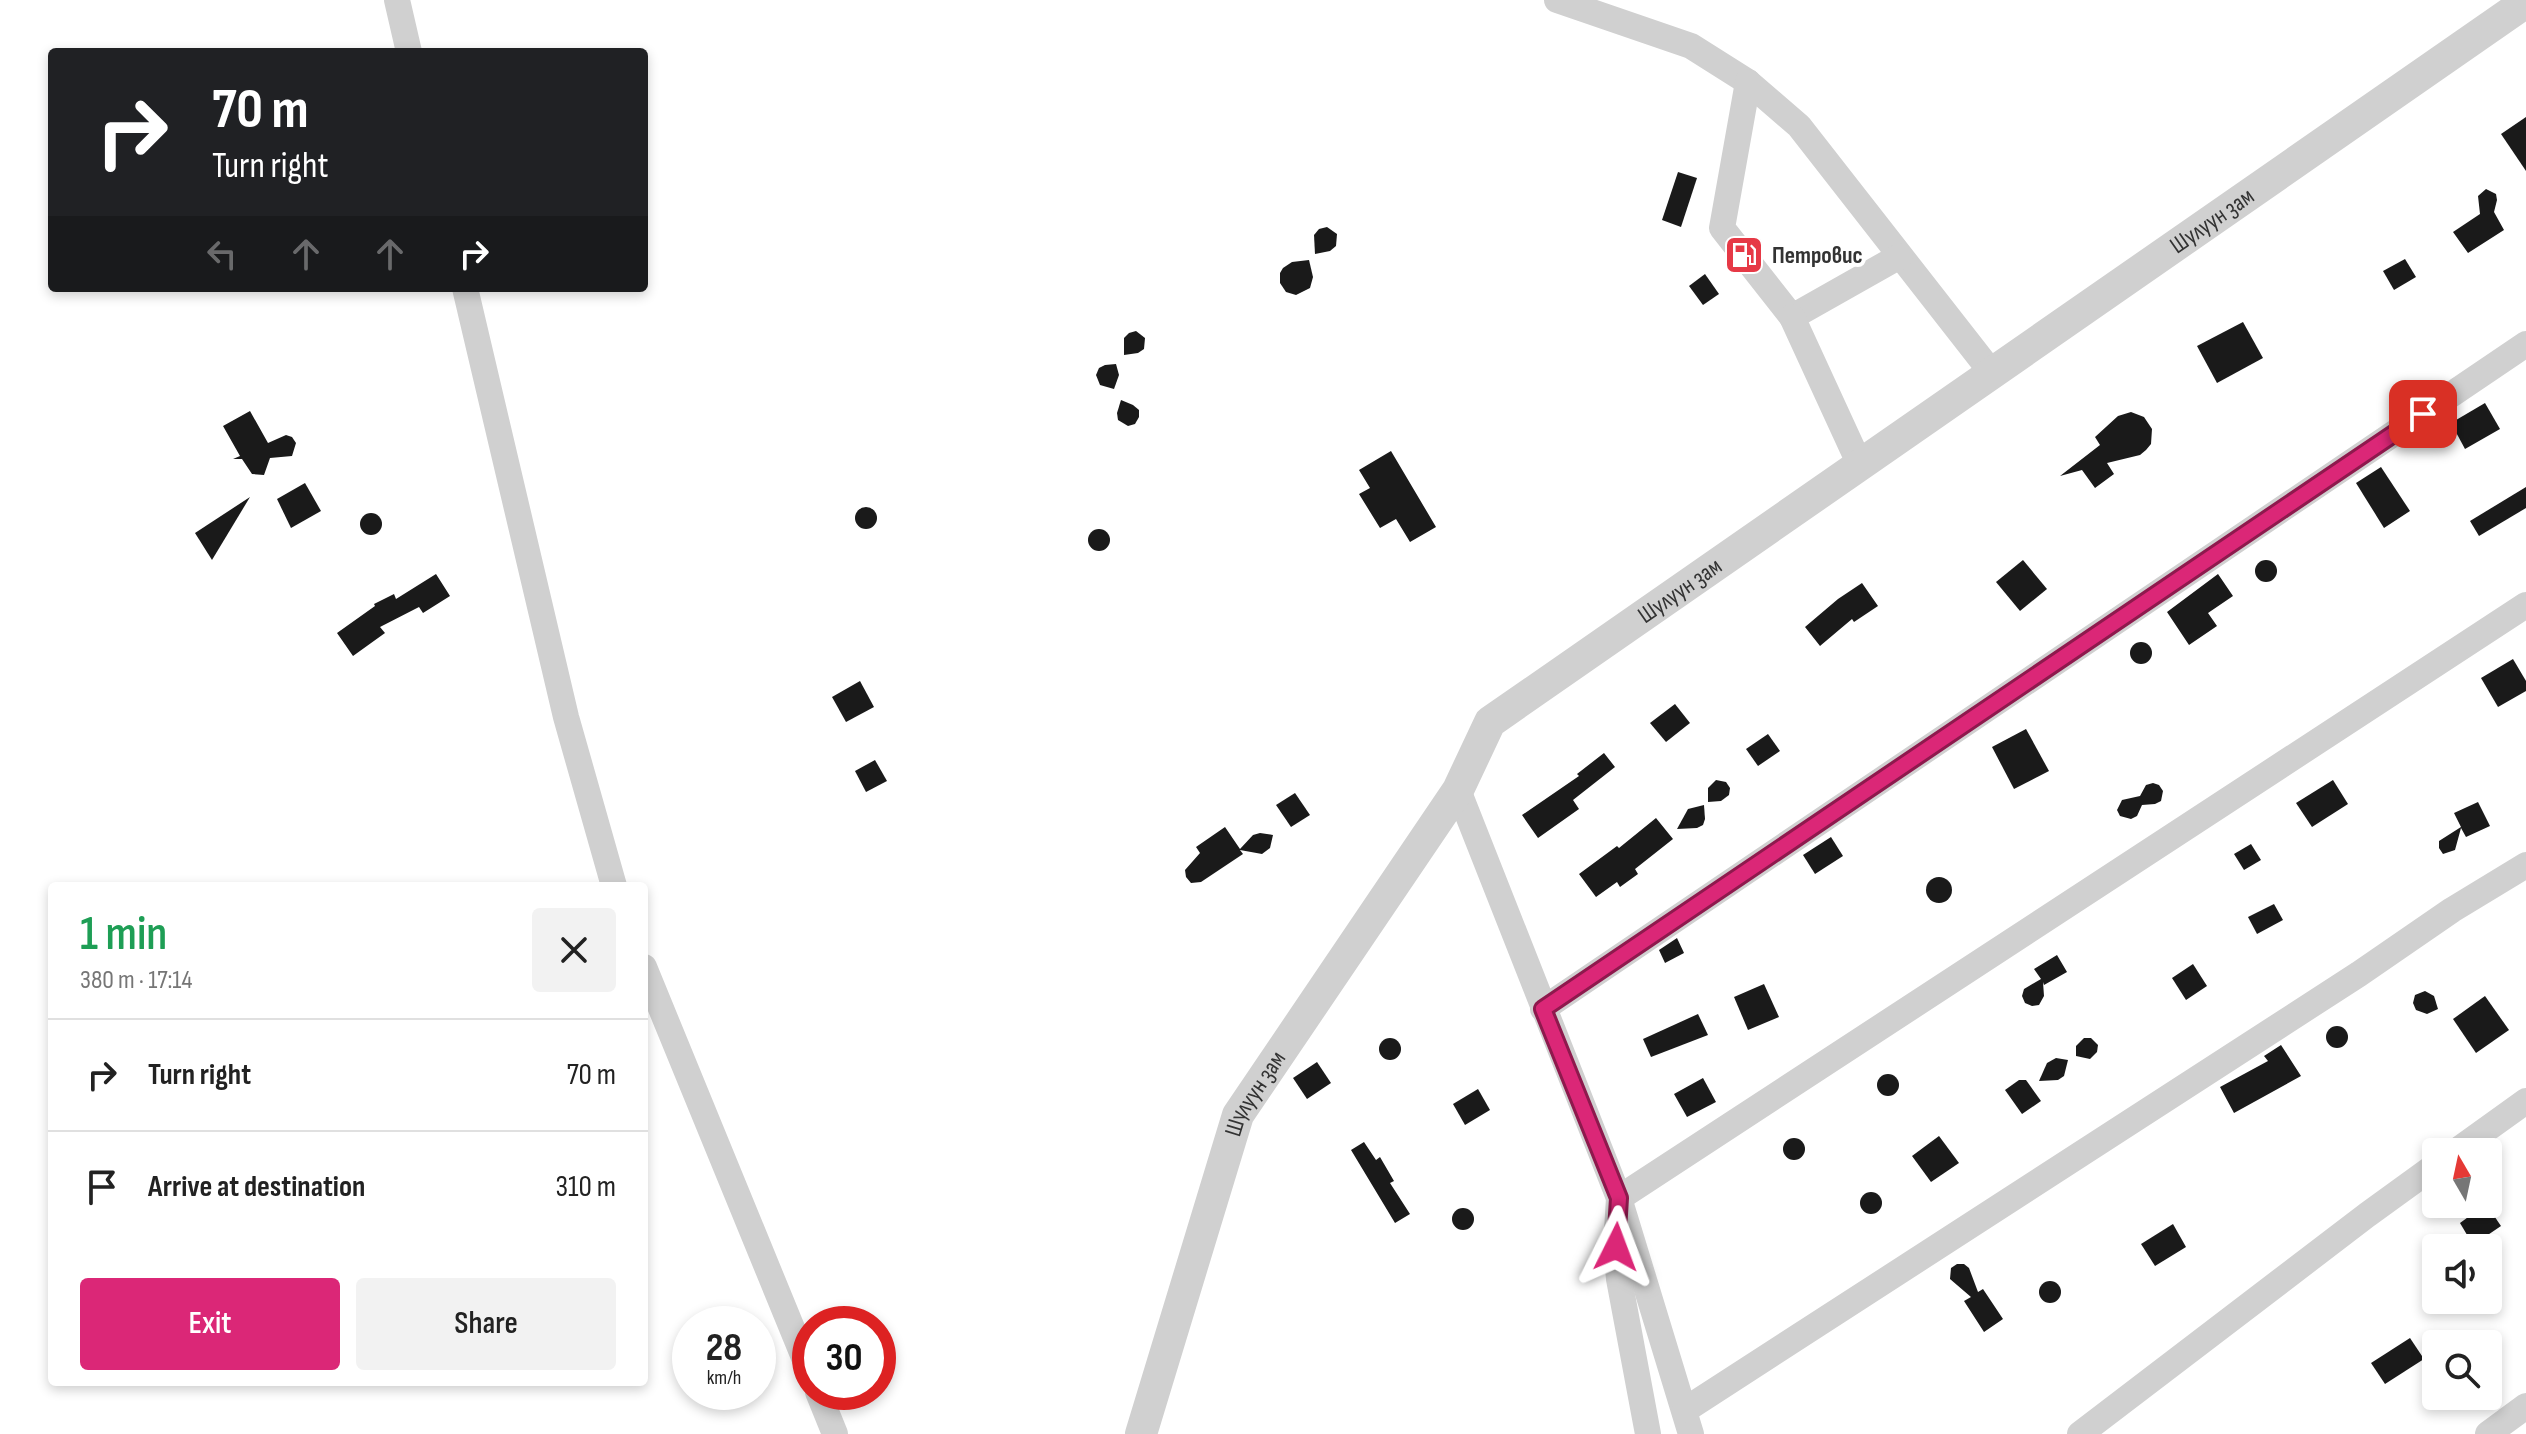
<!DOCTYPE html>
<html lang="en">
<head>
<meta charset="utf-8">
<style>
	body { margin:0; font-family:"Sofia Sans Condensed",sans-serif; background:#f2f2f2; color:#222; height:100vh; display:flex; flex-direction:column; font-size:30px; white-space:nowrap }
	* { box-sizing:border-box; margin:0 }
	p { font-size:26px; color:#767676 }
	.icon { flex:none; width:44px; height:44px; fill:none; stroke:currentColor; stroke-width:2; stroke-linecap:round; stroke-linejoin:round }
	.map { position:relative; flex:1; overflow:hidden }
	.side { position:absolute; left:48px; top:882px; width:600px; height:504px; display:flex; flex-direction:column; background:#fff; border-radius:8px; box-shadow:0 4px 12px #0003 }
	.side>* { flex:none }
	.banner { position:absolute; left:48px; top:48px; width:600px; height:244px; border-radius:8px; box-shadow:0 4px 12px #0003; background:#202124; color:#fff; overflow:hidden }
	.needle { width:52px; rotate:351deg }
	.controls { position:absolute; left:2422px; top:1138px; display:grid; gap:16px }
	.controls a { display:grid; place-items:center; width:80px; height:80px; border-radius:8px; background:#fff; box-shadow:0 4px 12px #0003; font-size:40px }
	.speed { position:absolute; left:672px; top:1306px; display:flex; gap:16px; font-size:40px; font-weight:700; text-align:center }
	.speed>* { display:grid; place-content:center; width:104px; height:104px; border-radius:50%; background:#fff; box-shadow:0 4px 12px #0003; line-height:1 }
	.speed small { font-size:20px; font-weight:400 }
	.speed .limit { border:12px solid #d22; background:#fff; color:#111 }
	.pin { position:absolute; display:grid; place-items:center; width:68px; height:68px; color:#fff; margin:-34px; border-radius:16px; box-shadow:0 4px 12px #0006 }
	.me { position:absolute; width:88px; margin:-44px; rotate:3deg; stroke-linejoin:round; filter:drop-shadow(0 0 6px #0008) }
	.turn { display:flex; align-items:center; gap:28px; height:168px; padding:0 32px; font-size:36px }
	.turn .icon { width:104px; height:104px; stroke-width:2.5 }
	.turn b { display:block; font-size:56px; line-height:68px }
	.lanes { display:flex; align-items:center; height:76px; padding:0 32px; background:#0003; justify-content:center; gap:40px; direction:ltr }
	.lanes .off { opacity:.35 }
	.round { display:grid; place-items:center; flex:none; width:84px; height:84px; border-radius:8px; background:#f2f2f2 }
	.summary { display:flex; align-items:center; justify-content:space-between; height:136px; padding:0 32px }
	h1 { font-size:48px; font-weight:600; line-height:60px; color:#1e9e55 }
	.primary-button { display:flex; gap:16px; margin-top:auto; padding:16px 32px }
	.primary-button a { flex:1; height:92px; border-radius:8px; background:#db2777; color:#fff; font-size:32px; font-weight:600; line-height:92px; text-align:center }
	.primary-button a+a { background:#f2f2f2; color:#222 }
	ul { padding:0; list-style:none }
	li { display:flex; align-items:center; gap:24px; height:112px; padding:0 32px; border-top:2px solid #e0e0e0 }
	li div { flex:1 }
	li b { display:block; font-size:30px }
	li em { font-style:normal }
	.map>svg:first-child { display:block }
	.building { fill:#1a1a1a }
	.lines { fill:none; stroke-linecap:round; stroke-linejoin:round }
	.minor { stroke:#d0d0d0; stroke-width:26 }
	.tertiary { stroke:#d0d0d0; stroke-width:32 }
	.route-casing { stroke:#8e194d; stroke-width:20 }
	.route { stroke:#db2777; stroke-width:14 }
	.labels { text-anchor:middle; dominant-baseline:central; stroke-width:8; stroke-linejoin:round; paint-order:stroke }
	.street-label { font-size:24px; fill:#333; stroke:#fff }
	.poi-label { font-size:24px; font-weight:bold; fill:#333; stroke:#fff; text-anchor:start }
</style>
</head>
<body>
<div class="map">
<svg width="2526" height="1434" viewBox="0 0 2526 1434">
	<rect width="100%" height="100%" fill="#fff"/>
	<g class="building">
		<path d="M2526,117V171L2501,134Z"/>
		<path d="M1678,172L1697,178L1681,227L1662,220Z"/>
		<path d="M2486,189L2496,194L2497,200L2494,212L2504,230L2468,253L2453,232L2480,214L2478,196Z"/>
		<path d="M1327,227L1337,234L1336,246L1330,251L1315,254L1314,235L1319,229Z"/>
		<path d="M2405,259L2416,277L2394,290L2383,271Z"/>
		<path d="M1309,260L1313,277L1310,288L1296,295L1286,292L1280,283V273L1283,268L1292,262Z"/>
		<path d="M1705,274L1719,294L1703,305L1689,286Z"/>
		<path d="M2243,322L2263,358L2217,383L2197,346Z"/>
		<path d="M1136,331L1145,338L1144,349L1138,353L1124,355V338L1129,333Z"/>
		<path d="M1116,364L1119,375L1114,389L1100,385L1096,375L1099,368L1105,365Z"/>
		<path d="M1121,400L1133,405L1139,410V417L1135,424L1128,426L1118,420L1117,413Z"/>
		<path d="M2485,403L2500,429L2465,449L2451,423Z"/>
		<path d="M250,411L268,443L286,435L292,437L296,443L292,456L270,458L264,475L252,474L242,459H233L240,456L223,426Z"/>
		<path d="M2131,412L2144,417L2152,429L2151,444L2146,450L2140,455L2107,463L2114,474L2095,488L2082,470L2060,476L2100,445L2095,437L2118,416Z"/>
		<path d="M1391,451L1436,527L1410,542L1396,519L1380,528L1359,494L1370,488L1359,470Z"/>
		<path d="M2381,467L2410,511L2384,528L2356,483Z"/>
		<path d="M305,483L321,511L291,528L277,499Z"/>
		<path d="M2526,487V508L2479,536L2470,521Z"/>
		<path d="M250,497L212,560L195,533Z"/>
		<circle cx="866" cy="518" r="11"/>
		<circle cx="371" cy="524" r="11"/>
		<circle cx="1099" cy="540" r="11"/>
		<path d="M2023,560L2047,589L2020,611L1996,582Z"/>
		<circle cx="2266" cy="571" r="11"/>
		<path d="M436,574L450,596L423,613L419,607L380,627L385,633L353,656L337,633L375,606L374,604L394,594L396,599Z"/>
		<path d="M2218,574L2233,596L2208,613L2217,626L2189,645L2167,612Z"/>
		<path d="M1862,583L1878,606L1854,622L1852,619L1820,646L1805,627L1838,599Z"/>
		<circle cx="2141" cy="653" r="11"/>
		<path d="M2513,659L2526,681V691L2498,707L2481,678Z"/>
		<path d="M860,681L874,707L846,722L832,697Z"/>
		<path d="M1675,704L1690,723L1666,742L1650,723Z"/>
		<path d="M2026,729L2049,771L2014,789L1992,747Z"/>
		<path d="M1768,734L1780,751L1758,766L1746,749Z"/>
		<path d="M1604,753L1615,767L1573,800L1579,809L1538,838L1522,815L1579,776L1577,774Z"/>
		<path d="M875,760L887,781L866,792L855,771Z"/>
		<path d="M1716,780L1726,782L1730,788L1729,795L1721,801L1708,802V788Z"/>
		<path d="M2333,780L2348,804L2312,827L2296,803Z"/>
		<path d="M2153,783L2159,785L2163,791L2161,801L2155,804L2142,805L2137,816L2131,819L2120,816L2117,810L2122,800L2140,796L2146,785Z"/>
		<path d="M1295,793L1310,815L1291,827L1276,805Z"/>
		<path d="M2478,802L2490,826L2466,837L2461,828L2455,850L2443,854L2439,848V841L2461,827L2454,813Z"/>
		<path d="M1704,805L1705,819L1703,825L1697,828L1677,829L1688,809Z"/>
		<path d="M1656,818L1673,839L1635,869L1638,874L1620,887L1617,882L1596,897L1579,874L1617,846L1619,848Z"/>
		<path d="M1225,827L1240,849L1253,835L1260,833L1273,835L1270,848L1262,854L1240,850L1243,854L1201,882L1191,883L1186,877L1185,870L1200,853L1196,847Z"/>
		<path d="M1831,837L1843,856L1815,874L1803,855Z"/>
		<path d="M2251,844L2261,860L2244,870L2234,854Z"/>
		<circle cx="1939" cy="890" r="13"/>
		<path d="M2274,904L2283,920L2257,934L2248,917Z"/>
		<path d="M1677,938L1684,953L1665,963L1659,950Z"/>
		<path d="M2057,955L2067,972L2044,985L2043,982L2044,996L2039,1005L2032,1006L2025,1003L2022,996L2024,989L2041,979L2034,969Z"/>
		<path d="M2193,964L2207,986L2186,1000L2172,978Z"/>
		<path d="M1764,984L1779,1017L1748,1030L1734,997Z"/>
		<path d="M2425,991L2434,996L2438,1009L2427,1014L2416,1010L2413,1003L2415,995Z"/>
		<path d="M2485,996L2509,1030L2476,1053L2453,1019Z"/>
		<path d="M1698,1014L1708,1035L1651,1057L1643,1039Z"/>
		<circle cx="2337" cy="1037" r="11"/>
		<path d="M2084,1038H2091L2098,1045L2097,1052L2090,1059L2076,1056V1046Z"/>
		<circle cx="1390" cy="1049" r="11"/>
		<path d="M2281,1045L2301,1076L2234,1113L2220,1087L2268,1061L2264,1056Z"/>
		<path d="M2056,1058L2068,1060L2064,1076L2058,1080L2039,1081L2047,1063Z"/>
		<path d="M1317,1062L1331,1083L1307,1099L1293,1078Z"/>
		<circle cx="1888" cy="1085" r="11"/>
		<path d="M1703,1078L1716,1102L1687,1117L1674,1094Z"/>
		<path d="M2019,1080H2026L2041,1101L2022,1114L2005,1090Z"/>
		<path d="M1478,1089L1490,1110L1465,1125L1453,1104Z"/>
		<path d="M1939,1136L1959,1163L1931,1182L1912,1156Z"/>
		<circle cx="1794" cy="1149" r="11"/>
		<path d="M1364,1142L1376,1160L1380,1157L1394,1181L1390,1183L1410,1214L1395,1223L1351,1150Z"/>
		<circle cx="1871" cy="1203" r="11"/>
		<path d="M2486,1204L2501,1226L2473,1245L2460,1223Z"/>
		<circle cx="1463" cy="1219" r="11"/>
		<path d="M2173,1224L2186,1247L2155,1266L2141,1244Z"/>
		<path d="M1957,1264H1964L1969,1268L1978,1292L1983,1289L2003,1319L1984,1332L1964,1301L1971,1297L1950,1279L1951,1268Z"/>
		<circle cx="2050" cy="1292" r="11"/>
		<path d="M2410,1338L2424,1359L2385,1384L2371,1363Z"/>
	</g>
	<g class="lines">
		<g class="minor">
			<path d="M397,0L409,52"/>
			<path d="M1557,0L1691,46L1748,82L1799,126L1992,373"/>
			<path d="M1748,82L1722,228L1792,317L1900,256"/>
			<path d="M465,288L566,717L614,886"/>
			<path d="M1792,317L1860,465"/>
			<path d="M1458,790L1619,1198L1691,1434"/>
			<path d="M644,967L810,1372"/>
			<path d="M1543,1009L2526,344"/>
			<path d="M2455,1152L2526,1101"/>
			<path d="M818,1392L835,1434"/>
			<path d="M1685,1410L2359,974L2452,910L2526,865"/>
			<path d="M1648,1434L1619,1279L1616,1247L1619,1198L2526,605"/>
			<path d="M2080,1434L2367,1215L2436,1165"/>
			<path d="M2488,1434L2526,1406"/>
		</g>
		<path class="tertiary" id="s1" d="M1141,1434L1238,1115L1458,790L1490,722L2526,2"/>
	</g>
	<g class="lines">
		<g class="route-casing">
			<path id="route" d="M1616,1247L1619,1198L1543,1009L2423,414"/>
		</g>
		<use href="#route" class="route"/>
	</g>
	<defs>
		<g id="fuel-square" transform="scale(2)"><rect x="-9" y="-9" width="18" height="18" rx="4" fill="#e63946" stroke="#fff"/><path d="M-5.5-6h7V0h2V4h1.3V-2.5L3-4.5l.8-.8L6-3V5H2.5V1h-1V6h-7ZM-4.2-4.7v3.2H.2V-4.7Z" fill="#fff"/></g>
	</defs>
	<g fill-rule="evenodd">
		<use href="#fuel-square" x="1744" y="255"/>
	</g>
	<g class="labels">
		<g class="street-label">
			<text stroke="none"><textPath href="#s1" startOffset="1680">Шулуун зам</textPath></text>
			<text stroke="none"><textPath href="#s1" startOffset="1032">Шулуун зам</textPath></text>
			<text stroke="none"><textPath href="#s1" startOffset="360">Шулуун зам</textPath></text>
		</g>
		<g class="poi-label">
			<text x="1772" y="255">Петровис</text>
		</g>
	</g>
</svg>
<div class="controls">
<a><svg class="needle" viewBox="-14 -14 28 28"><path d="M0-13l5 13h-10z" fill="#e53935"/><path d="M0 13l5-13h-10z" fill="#767676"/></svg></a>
<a><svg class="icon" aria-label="sound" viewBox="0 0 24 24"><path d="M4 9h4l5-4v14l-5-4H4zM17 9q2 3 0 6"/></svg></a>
<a><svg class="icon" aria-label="search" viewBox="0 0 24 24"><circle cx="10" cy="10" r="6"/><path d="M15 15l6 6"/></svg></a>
</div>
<div class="speed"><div>28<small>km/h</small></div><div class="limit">30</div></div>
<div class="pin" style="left:2423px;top:414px;background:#d93025"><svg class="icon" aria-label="arrive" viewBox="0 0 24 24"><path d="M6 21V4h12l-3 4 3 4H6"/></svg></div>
<svg class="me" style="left:1616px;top:1247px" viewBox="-20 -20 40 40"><path d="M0-17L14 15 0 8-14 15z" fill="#db2777" stroke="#fff" stroke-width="4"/></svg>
<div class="banner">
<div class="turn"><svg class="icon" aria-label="right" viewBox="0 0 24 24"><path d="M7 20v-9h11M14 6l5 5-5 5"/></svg><div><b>70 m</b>Turn right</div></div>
<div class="lanes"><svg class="icon off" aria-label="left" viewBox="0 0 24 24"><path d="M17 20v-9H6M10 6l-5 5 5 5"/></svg><svg class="icon off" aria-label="ahead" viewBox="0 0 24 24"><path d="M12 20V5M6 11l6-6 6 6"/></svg><svg class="icon off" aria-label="ahead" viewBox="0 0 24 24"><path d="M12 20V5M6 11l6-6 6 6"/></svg><svg class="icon" aria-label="right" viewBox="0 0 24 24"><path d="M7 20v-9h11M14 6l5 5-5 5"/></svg></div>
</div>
<section class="side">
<div class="summary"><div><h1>1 min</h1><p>380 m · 17:14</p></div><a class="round"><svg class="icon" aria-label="close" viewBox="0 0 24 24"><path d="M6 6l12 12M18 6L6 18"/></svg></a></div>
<ul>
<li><svg class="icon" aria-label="right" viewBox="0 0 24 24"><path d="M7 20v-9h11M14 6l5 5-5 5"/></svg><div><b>Turn right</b></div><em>70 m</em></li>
<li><svg class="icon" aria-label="arrive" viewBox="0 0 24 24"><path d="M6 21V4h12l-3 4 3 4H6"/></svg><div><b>Arrive at destination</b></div><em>310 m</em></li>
</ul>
<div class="primary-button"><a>Exit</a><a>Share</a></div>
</section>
</div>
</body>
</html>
